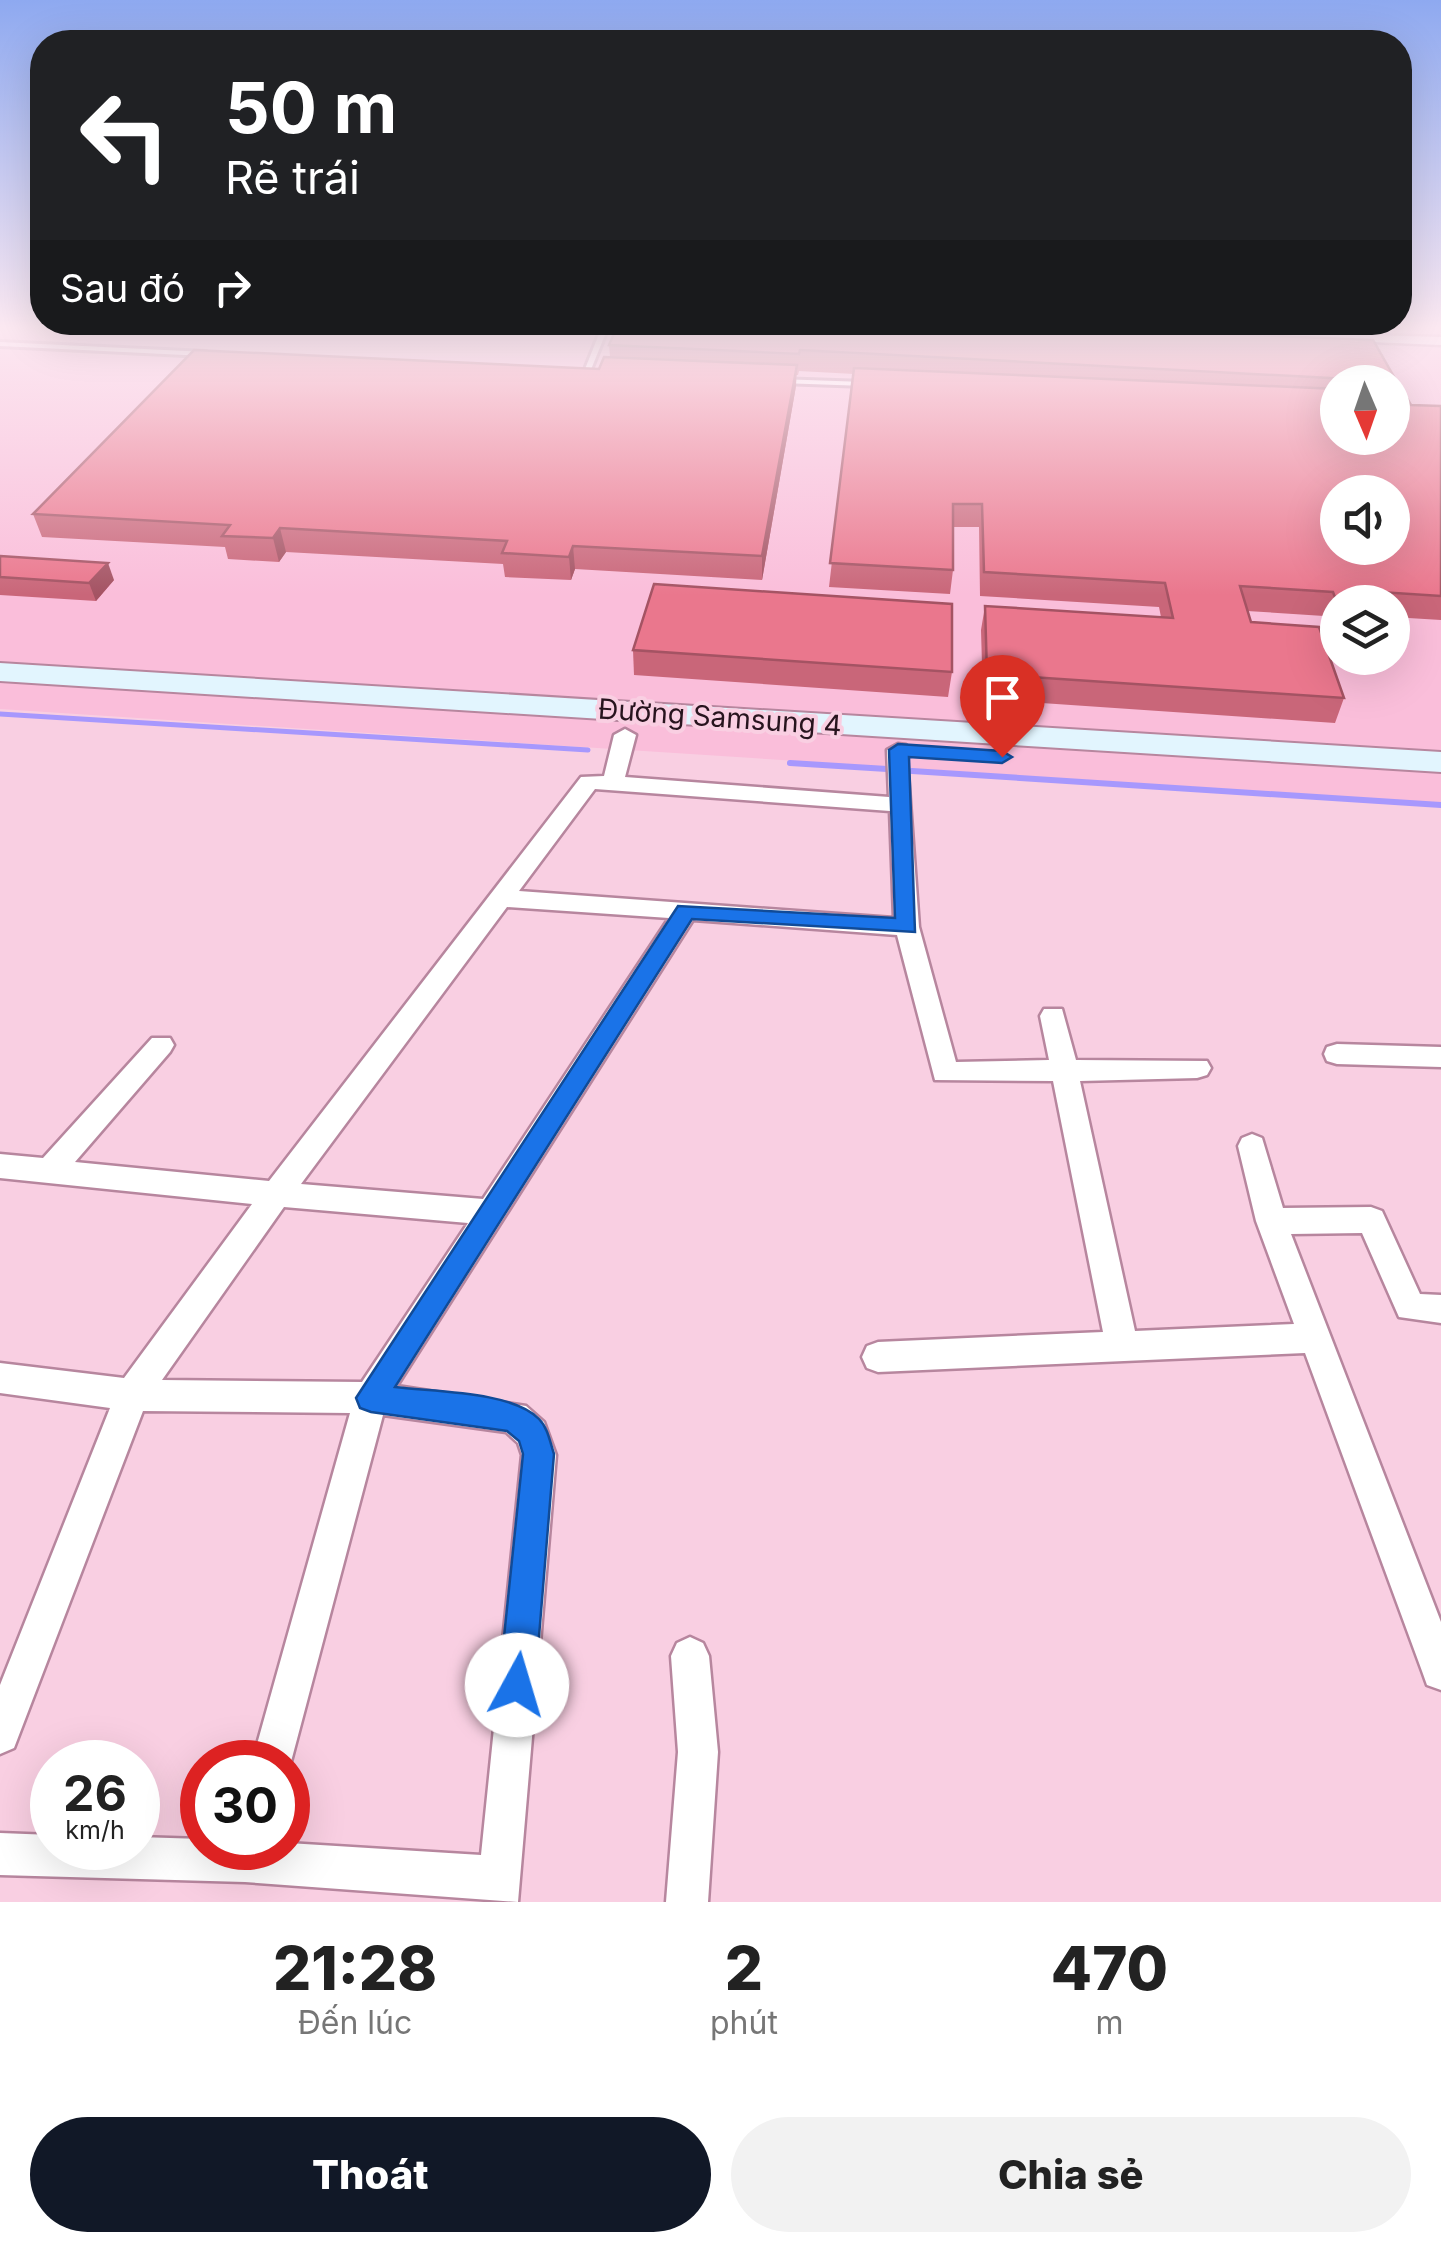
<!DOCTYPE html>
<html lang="vi">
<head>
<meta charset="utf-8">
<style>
	body { margin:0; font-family:Inter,sans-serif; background:#f2f2f2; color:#222; height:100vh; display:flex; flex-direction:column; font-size:38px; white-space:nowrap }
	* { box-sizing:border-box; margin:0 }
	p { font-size:32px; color:#767676 }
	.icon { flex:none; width:55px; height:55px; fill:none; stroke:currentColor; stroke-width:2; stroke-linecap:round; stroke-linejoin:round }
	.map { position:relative; height:1902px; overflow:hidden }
	.panel { display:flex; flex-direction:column; background:#fff; flex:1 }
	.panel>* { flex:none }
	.hud { position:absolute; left:30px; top:30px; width:1382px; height:305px; border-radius:40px; box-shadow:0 10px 40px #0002; background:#202124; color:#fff; overflow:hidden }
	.needle { width:65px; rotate:178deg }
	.fabs { position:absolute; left:1320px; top:365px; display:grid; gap:20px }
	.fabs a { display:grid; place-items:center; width:90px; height:90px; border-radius:50%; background:#fff; box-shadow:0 10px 40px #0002; font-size:50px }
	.speed { position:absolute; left:30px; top:1740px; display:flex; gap:20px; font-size:50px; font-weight:700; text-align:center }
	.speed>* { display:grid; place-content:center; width:130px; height:130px; border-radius:50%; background:#fff; box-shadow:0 10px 40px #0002; line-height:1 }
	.speed small { font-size:25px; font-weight:400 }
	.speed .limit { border:15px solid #d22; background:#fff; color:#111 }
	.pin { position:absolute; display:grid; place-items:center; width:85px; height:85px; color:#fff; margin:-102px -42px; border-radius:50% 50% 50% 0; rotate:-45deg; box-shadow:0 0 10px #0007 }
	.pin .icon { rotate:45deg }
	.me { position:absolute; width:110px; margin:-55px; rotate:6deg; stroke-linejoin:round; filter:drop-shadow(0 0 8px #0008) }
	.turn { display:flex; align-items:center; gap:35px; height:210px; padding:0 30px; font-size:45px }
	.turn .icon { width:130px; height:130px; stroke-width:2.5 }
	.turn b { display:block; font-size:70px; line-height:85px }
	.then { display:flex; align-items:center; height:95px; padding:0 30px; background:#0003; gap:20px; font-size:38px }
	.eta { display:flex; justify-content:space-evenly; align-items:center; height:170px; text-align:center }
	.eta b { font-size:60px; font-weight:800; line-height:70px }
	.action { display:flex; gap:20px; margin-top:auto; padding:20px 30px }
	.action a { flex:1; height:115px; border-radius:60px; background:#111827; color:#fff; font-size:40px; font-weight:800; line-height:115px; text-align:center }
	.action a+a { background:#f2f2f2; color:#222 }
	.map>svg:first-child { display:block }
	.built { fill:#fabeda; fill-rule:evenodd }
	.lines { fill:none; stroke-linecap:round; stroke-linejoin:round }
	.stream-far1 { stroke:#a798fd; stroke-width:5 }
	.stream { stroke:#a798fd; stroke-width:6 }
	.service-casing { stroke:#b7869e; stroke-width:6 }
	.minor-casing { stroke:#b7869e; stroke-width:5 }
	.secondary-casing { stroke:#b7869e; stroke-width:4 }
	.service { fill:#fff; fill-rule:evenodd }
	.minor { fill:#fff; fill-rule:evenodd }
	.secondary { fill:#e2f5fe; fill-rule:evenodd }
	.wall { fill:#c96679; fill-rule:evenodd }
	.shaded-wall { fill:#a45363 }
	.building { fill:#ea778d; stroke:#a45363; stroke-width:2.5; fill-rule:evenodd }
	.route { fill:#1a73e8; stroke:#114b97; stroke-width:2.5 }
	.labels { text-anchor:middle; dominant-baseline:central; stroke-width:8; stroke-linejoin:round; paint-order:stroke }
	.street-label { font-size:28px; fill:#27141e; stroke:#f9cfe2 }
</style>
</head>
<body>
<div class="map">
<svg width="1441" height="1902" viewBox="0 0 1441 1902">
	<rect width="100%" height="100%" fill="#f9cfe2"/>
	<path class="built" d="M0,329H1441V803L0,709ZM1338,382H1392V438H1338ZM1338,492H1392V548H1338ZM1338,602H1392V658H1338Z"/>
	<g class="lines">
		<path class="stream-far1" d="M0,714L588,750"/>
		<g class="stream">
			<path d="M790,763L887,769"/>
			<path d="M912,771L1441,805"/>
		</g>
		<g class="service-casing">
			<g id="service">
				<path d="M601,329L607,330L590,372L583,374Z"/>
				<path d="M0,342L206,352L209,354L206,356L0,346Z"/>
				<path d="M778,379L865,382L869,384L865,386L781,383H778Z"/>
			</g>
		</g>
		<g class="minor-casing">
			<g id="minor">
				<path d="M1156,329L1441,337V345L1163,333Z"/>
				<path d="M625,729L636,735L625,777L889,797L887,750L898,744L906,745L919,927L956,1062L1049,1060L1040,1016L1044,1009H1062L1076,1060L1207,1061L1211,1068L1207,1075L1197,1078L1080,1081L1135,1331L1294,1324L1256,1221L1238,1146L1242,1138L1252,1134L1262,1138L1283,1208L1371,1207L1382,1211L1420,1294L1441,1295V1323L1399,1317L1362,1233L1291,1234L1441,1622V1690L1427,1685L1422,1671L1305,1353L878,1372L867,1368L862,1357L867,1346L878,1342L1103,1332L1053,1081L935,1080L897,935L693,920L397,1386L526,1406L544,1422L556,1455L518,1902L245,1882L0,1875V1833L52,1835V1848H138V1837L202,1839V1848H288V1843L481,1855L522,1455L518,1443L506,1432L383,1415L288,1773V1762H252L350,1413L143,1411L14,1748L0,1754V1685L110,1408L0,1393V1363L124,1378L252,1204L0,1178V1154L43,1158L152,1038H170L174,1045L170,1052L75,1162L269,1181L581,777L604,776L614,735ZM595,789L890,811L894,918L519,891ZM507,907L669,918L483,1199L301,1184ZM284,1207L468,1223L362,1382L162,1380Z"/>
				<path d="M1337,1044L1441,1047V1067L1337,1064L1327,1061L1324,1054L1327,1047Z"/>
				<path d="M690,1637L703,1643L709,1656L718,1752L708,1902H666L678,1752L671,1656L677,1643Z"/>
			</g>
		</g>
		<g class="secondary-casing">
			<path id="secondary" d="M0,663L1441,752V772L0,681Z"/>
		</g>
		<use href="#service" class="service"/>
		<use href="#minor" class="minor"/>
		<use href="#secondary" class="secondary"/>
	</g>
	<g class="wall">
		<path d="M1373,340L1397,391L1411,405L1441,406V620L1392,617V602H1338V625L1328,624L1324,616L1247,611L1251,622L1344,698L1335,723L983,699L981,630L985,606L1161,617L1159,607L980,596L979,527H953V570L950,594L829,587L854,374L799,371L798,375H796V386L762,580L575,569L571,580L505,577L503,564L286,552L279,562L228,559L225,547L42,537L33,514L599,369L610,357L609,345ZM1338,382H1392L1338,438Z"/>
		<path d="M0,556L114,580L96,601L0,595Z"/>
		<path d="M633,650L952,672L948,697L634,675Z"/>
	</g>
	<g class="shaded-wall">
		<path d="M797,365L796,386L762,580V556Z"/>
		<path d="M280,528L286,552L279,562L273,538Z"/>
		<path d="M573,546L575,569L571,580L569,557Z"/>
		<path d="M108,563L114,580L96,601L89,583Z"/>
	</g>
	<g class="building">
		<path d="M616,329H1108L1373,340L1397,382V391L1404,393L1411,405L1441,406V596L1366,591L1370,602L1336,600L1333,592L1240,586L1251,622L1319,627L1344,698L987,674L985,606L1173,618L1165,583L984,572L982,504H953V570L830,563L854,368L1338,389V438H1392V382H1347L1348,379L800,350L799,354L609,345ZM1338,492H1392V548H1338Z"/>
		<path d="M194,350L599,369L604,357L797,365L762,556L573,546L569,557L502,553L507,541L280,528L273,538L222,536L230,525L33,514Z"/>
		<path d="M0,556L108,563L89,583L0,577Z"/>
		<path d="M654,584L952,604V672L633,650Z"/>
	</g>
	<linearGradient id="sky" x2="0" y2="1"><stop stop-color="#8ea9f0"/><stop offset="0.55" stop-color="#fce9f2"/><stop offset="1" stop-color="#fce9f2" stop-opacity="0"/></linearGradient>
	<rect width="1441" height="595" fill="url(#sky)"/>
	<path class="route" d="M898,744L1002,751L1012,757L1002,763L909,757L915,932L692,919L395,1387C433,1392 512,1391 539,1419C548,1428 550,1442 554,1454L535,1685L529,1697L517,1703L505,1697L499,1685L523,1454L519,1441L507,1431L371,1412L360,1408L356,1398L678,906L895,918L889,750Z"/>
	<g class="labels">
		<g class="street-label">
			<text transform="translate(720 717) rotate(4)">Đường Samsung 4</text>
		</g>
	</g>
</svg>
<div class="fabs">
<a><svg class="needle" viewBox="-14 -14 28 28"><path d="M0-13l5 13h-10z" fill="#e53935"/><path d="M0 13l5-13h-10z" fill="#767676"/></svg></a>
<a><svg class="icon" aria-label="sound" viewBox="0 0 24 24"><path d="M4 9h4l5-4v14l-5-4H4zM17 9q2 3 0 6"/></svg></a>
<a><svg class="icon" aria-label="layers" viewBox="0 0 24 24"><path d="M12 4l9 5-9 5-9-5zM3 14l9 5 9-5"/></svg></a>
</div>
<div class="speed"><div>26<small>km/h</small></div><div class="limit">30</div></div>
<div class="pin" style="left:1002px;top:757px;background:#d93025"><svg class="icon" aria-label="arrive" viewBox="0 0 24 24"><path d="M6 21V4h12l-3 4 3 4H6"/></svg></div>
<svg class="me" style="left:517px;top:1685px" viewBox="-20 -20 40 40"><circle r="19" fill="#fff"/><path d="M0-13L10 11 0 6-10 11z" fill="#1a73e8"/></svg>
<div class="hud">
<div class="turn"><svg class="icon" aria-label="left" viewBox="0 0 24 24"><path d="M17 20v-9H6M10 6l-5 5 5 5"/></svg><div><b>50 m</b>Rẽ trái</div></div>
<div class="then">Sau đó<svg class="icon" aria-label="right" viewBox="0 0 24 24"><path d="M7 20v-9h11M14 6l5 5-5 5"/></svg></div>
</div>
</div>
<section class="panel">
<div class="eta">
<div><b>21:28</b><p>Đến lúc</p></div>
<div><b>2</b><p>phút</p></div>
<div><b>470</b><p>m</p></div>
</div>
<div class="action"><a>Thoát</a><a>Chia sẻ</a></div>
</section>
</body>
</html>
